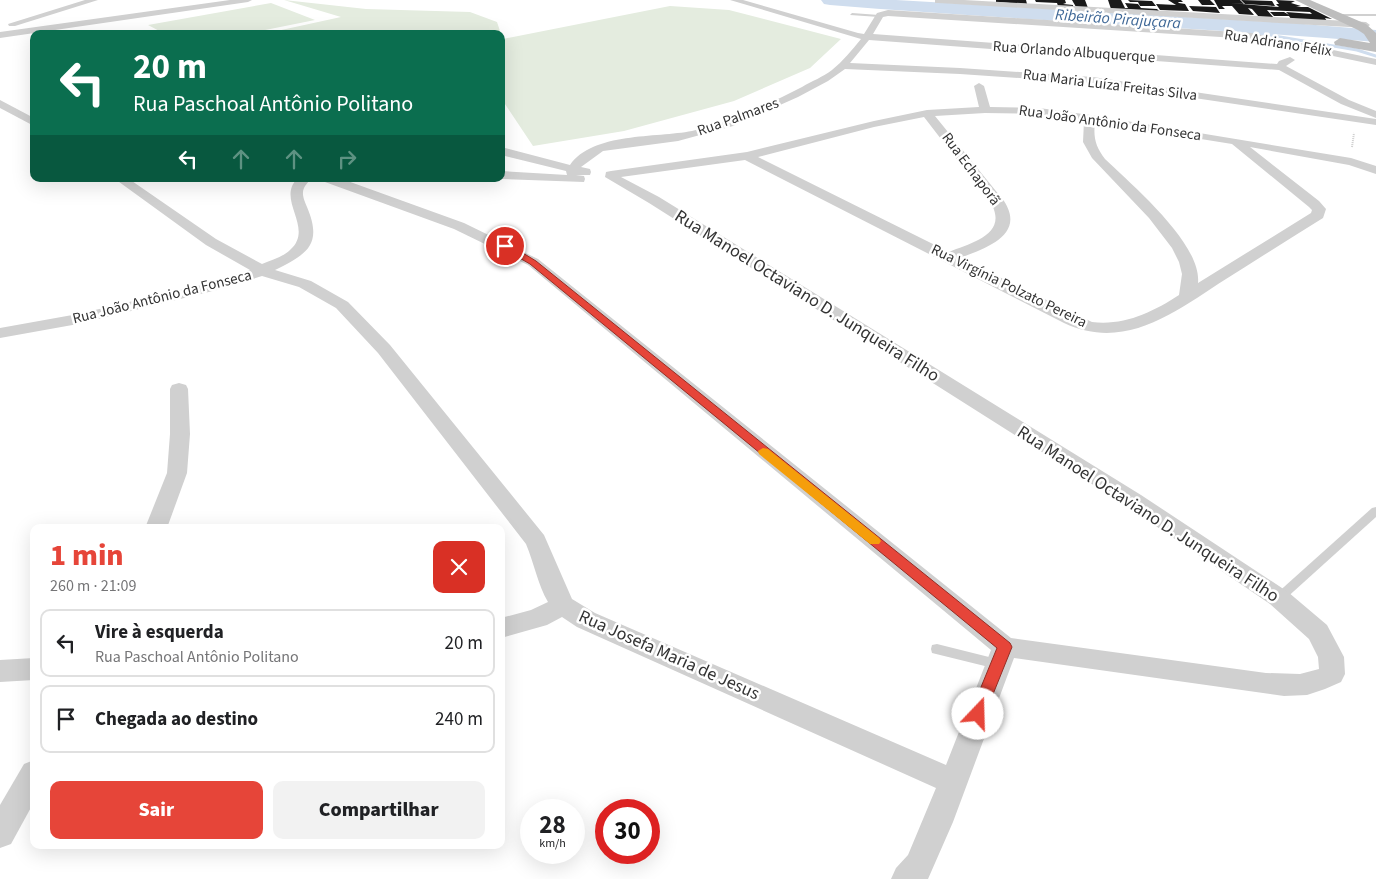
<!DOCTYPE html>
<html lang="pt">
<head>
<meta charset="utf-8">
<style>
	body { margin:0; font-family:"Source Sans 3",sans-serif; background:#f2f2f2; color:#202124; height:100vh; display:flex; flex-direction:column; font-size:19px; white-space:nowrap }
	* { box-sizing:border-box; margin:0 }
	p { font-size:16px; color:#757577 }
	.icon { flex:none; width:28px; height:28px; fill:none; stroke:currentColor; stroke-width:2; stroke-linecap:round; stroke-linejoin:round }
	.map { position:relative; flex:1; overflow:hidden }
	.drawer { position:absolute; left:30px; top:524px; width:475px; height:325px; display:flex; flex-direction:column; background:#fff; border-radius:10px; box-shadow:0 5px 20px #0002 }
	.drawer>* { flex:none }
	.top-card { position:absolute; left:30px; top:30px; width:475px; height:152px; border-radius:10px; box-shadow:0 5px 20px #0002; background:#0b6e4f; color:#fff; overflow:hidden }
	.speed { position:absolute; left:520px; top:799px; display:flex; gap:10px; font-size:25px; font-weight:700; text-align:center }
	.speed>* { display:grid; place-content:center; width:65px; height:65px; border-radius:50%; background:#fff; box-shadow:0 5px 20px #0002; line-height:1 }
	.speed small { font-size:12px; font-weight:400 }
	.speed .limit { border:8px solid #d22; background:#fff; color:#111 }
	.pin { position:absolute; display:grid; place-items:center; width:42px; height:42px; color:#fff; margin:-21px; border:2px solid #fff; border-radius:50%; box-shadow:0 1px 5px #0007 }
	.me { position:absolute; width:55px; margin:-28px; rotate:21deg; stroke-linejoin:round; filter:drop-shadow(0 0 4px #0008) }
	.turn { display:flex; align-items:center; gap:18px; height:105px; padding:0 20px; font-size:22px }
	.turn .icon { width:65px; height:65px; stroke-width:2.5 }
	.turn b { display:block; font-size:35px; line-height:42px }
	.lanes { display:flex; align-items:center; height:48px; padding:0 20px; background:#0003; justify-content:center; gap:25px; direction:ltr }
	.lanes .off { opacity:.35 }
	.round { display:grid; place-items:center; flex:none; width:52px; height:52px; border-radius:10px; background:#f2f2f2 }
	.summary { display:flex; align-items:center; justify-content:space-between; height:85px; padding:0 20px }
	h1 { font-size:30px; font-weight:800; line-height:38px; color:#e64539 }
	.cta { display:flex; gap:10px; margin-top:auto; padding:10px 20px }
	.cta a { flex:1; height:58px; border-radius:10px; background:#e64539; color:#fff; font-size:20px; font-weight:800; line-height:58px; text-align:center }
	.cta a+a { background:#f2f2f2; color:#202124 }
	ul { padding:0; list-style:none }
	li { display:flex; align-items:center; gap:15px; height:68px; margin:0 10px 8px; padding:0 10px; border:2px solid #e0e0e0; border-radius:10px }
	li div { flex:1 }
	li b { display:block; font-size:19px }
	li em { font-style:normal }
	.map>svg:first-child { display:block }
	.green { fill:#e4ecdf }
	.lines { fill:none; stroke-linecap:round; stroke-linejoin:round }
	.stream { stroke:#cfddee; stroke-width:3 }
	.river { fill:#cfddee; fill-rule:evenodd }
	.building { fill:#1a1a1a }
	.path { stroke:#cdcdcd; stroke-width:2; stroke-dasharray:1 1; stroke-linecap:butt }
	.service { fill:#d0d0d0; fill-rule:evenodd }
	.minor { fill:#d0d0d0; fill-rule:evenodd }
	.secondary { fill:#bdbdbd; fill-rule:evenodd }
	.route { fill:#e64539; stroke:#962d25 }
	.slow { fill:#f59e0b }
	.labels { text-anchor:middle; dominant-baseline:central; stroke-width:5; stroke-linejoin:round; paint-order:stroke }
	.far-street-label { font-size:15px; fill:#333; stroke:#fff }
	.far-water-label { font-size:16px; font-style:italic; fill:#3f6897; stroke:#fff }
	.street-label { font-size:18px; fill:#333; stroke:#fff }
</style>
</head>
<body>
<div class="map">
<svg width="1376" height="879" viewBox="0 0 1376 879">
	<rect width="100%" height="100%" fill="#fff"/>
	<g class="green">
		<path d="M284,0L366,9L470,12L497,22L501,34H263L341,17Z"/>
		<path d="M271,3L315,20L245,34H165L148,25Z"/>
		<path d="M670,6L729,10L841,39L810,68L734,101L624,131L533,146L501,98V34L503,39Z"/>
	</g>
	<g class="lines">
		<path class="stream" d="M1209,25L1357,50L1376,56"/>
		<path class="river" d="M821,0H896L1291,23L1376,30V42C1194,27 1012,20 830,5L824,4Z"/>
	</g>
	<g class="building">
		<path d="M996,0H1026L1027,4L996,2Z"/>
		<path d="M1035,0H1065L1066,3L1063,4L1073,5V7L1058,6L1057,3L1036,2Z"/>
		<path d="M1072,0H1085L1088,8L1076,7Z"/>
		<path d="M1108,0H1121L1125,8H1128L1125,3L1138,4L1141,8L1157,9L1159,11L1111,9Z"/>
		<path d="M1128,0L1152,1L1156,6H1140L1138,2H1130Z"/>
		<path d="M1168,0H1181L1183,2H1178L1179,3L1185,4L1189,11L1160,10L1156,4L1176,5Z"/>
		<path d="M1198,0H1210L1215,5H1202Z"/>
		<path d="M1214,0H1240L1244,4L1230,3L1279,7L1276,4H1279L1276,0L1295,1L1291,3L1301,6L1296,7H1308L1332,19L1325,18L1327,21L1291,19L1289,16H1274L1270,12H1284L1289,15L1286,12L1312,14L1310,12L1267,10L1274,18L1259,17L1252,9L1248,8L1254,15L1239,14L1232,6H1222L1225,9H1219Z"/>
		<path d="M1241,0L1272,1L1275,6L1245,4Z"/>
		<path d="M1189,6L1216,7L1220,13L1193,11Z"/>
	</g>
	<g class="lines">
		<path class="path" d="M1352,147L1354,133"/>
		<g class="service">
			<path d="M852,13L879,15L881,16L879,17L850,15Z"/>
			<path d="M1343,14H1376V16H1341Z"/>
			<path d="M1376,507V517L1283,601L1279,603L1275,601L1273,598L1275,595L1372,508Z"/>
			<path d="M937,644L997,659L1002,660L1004,664L1002,668L997,669L932,653L931,649L932,645Z"/>
		</g>
		<g class="minor">
			<path d="M85,0H98L15,26H9L8,24Z"/>
			<path d="M230,0H252L248,2L0,38V32Z"/>
			<path d="M730,0H743L858,33L864,34L877,13L888,10L1252,33L1376,59V65L1252,39L888,16L883,17L873,34L1277,64L1279,61L1290,57L1295,60L1286,66L1349,100L1376,111V118L1341,104L1279,70L869,40L850,63L960,68L1093,77L1376,119V125L1093,83L960,74L845,69L828,81L798,97L733,126L678,141L603,151L581,167L590,169L591,172L590,175H576L584,176L585,179L584,182L501,179V171L567,175L566,171L501,155V147L570,165C593,132 656,138 692,131C731,122 767,105 802,87C812,81 823,77 832,70C843,61 852,50 861,39Z"/>
			<path d="M935,0H964L1366,22L1370,25L1366,28L938,3H935Z"/>
			<path d="M979,83L984,86L990,107L1039,108L1090,115L1351,158L1376,166V174L1349,165L1250,147L1319,201L1326,209L1323,218C1291,238 1259,258 1226,279C1176,311 1126,352 1064,323L745,160L621,177L659,197L1141,495L1288,592L1327,625L1344,657L1345,674L1341,682L1325,689L1307,695L1284,696L1014,658L953,822L928,879H891L896,868L908,855L936,788L577,627L562,617L547,625L501,638V618L531,610L548,602C538,585 534,563 526,544L378,353L336,308L299,287L262,276L225,288L78,324L0,338V328L78,314L214,282L250,270L206,245L115,179H129L216,239L262,264C271,260 283,257 290,250C315,228 276,200 297,179H310C309,182 305,185 304,188C301,194 305,202 307,207C323,245 307,254 275,270L311,281L348,302L390,345L544,535L572,599L595,613L946,765L991,650L528,265L454,229L325,182L324,179H342L464,223L538,259L1011,638L1266,673L1300,674L1319,669L1318,657L1309,639L1270,604L1125,505L649,203L605,177L606,172L611,171L747,152L874,121L927,110L979,107L974,86ZM985,113L1039,114L1084,121L1083,142L1092,158L1149,218L1172,248L1179,262L1182,274L1179,295C1153,312 1124,326 1092,322L960,258C986,248 1026,235 1004,201L935,116ZM924,117L992,205C1007,235 971,243 949,252L758,157L874,127ZM1095,122L1232,144L1309,207L1312,210L1311,213L1198,283C1202,244 1132,185 1105,159C1096,147 1093,138 1095,122Z"/>
			<path d="M0,100L34,118V126L0,108Z"/>
			<path d="M179,383L186,385L188,389L190,434L187,473L167,528H145L167,473L170,434V389L172,385Z"/>
			<path d="M34,658V680L0,682V660Z"/>
			<path d="M34,760V802L11,844L0,848V805L24,764Z"/>
		</g>
		<path class="secondary" d="M1295,0H1310L1366,24L1376,33V52L1335,45L1334,42L1340,38L1370,43L1364,34L1358,30Z"/>
	</g>
	<path class="route" d="M502,244H508L536,261L1010,643L1012,647L983,719L978,721L972,719L970,714L997,648L530,264L502,248Z"/>
	<path class="slow" d="M763,448L768,449L879,538L881,541L879,544H870L759,454L758,451Z"/>
	<g class="labels">
		<g class="far-street-label">
			<text transform="translate(1278 43) rotate(9)">Rua Adriano Félix</text>
			<text transform="translate(1074 52) rotate(4)">Rua Orlando Albuquerque</text>
			<text transform="translate(1110 85) rotate(7)">Rua Maria Luíza Freitas Silva</text>
			<text transform="translate(738 117) rotate(-20)">Rua Palmares</text>
			<text transform="translate(1110 123) rotate(8)">Rua João Antônio da Fonseca</text>
			<text transform="translate(971 169) rotate(53)">Rua Echaporã</text>
			<text transform="translate(1009 286) rotate(26)">Rua Virgínia Polzato Pereira</text>
			<text transform="translate(162 297) rotate(-14)">Rua João Antônio da Fonseca</text>
		</g>
		<g class="far-water-label">
			<text transform="translate(1118 19) rotate(4)">Ribeirão Pirajuçara</text>
		</g>
		<g class="street-label">
			<text transform="translate(807 296) rotate(32)">Rua Manoel Octaviano D. Junqueira Filho</text>
			<text transform="translate(1148 514) rotate(33)">Rua Manoel Octaviano D. Junqueira Filho</text>
			<text transform="translate(669 655) rotate(24)">Rua Josefa Maria de Jesus</text>
		</g>
	</g>
</svg>
<div class="speed"><div>28<small>km/h</small></div><div class="limit">30</div></div>
<div class="pin" style="left:505px;top:246px;background:#d93025"><svg class="icon" aria-label="arrive" viewBox="0 0 24 24"><path d="M6 21V4h12l-3 4 3 4H6"/></svg></div>
<svg class="me" style="left:978px;top:714px" viewBox="-20 -20 40 40"><circle r="19" fill="#fff"/><path d="M0-13L10 11 0 6-10 11z" fill="#e64539"/></svg>
<div class="top-card">
<div class="turn"><svg class="icon" aria-label="left" viewBox="0 0 24 24"><path d="M17 20v-9H6M10 6l-5 5 5 5"/></svg><div><b>20 m</b>Rua Paschoal Antônio Politano</div></div>
<div class="lanes"><svg class="icon" aria-label="left" viewBox="0 0 24 24"><path d="M17 20v-9H6M10 6l-5 5 5 5"/></svg><svg class="icon off" aria-label="ahead" viewBox="0 0 24 24"><path d="M12 20V5M6 11l6-6 6 6"/></svg><svg class="icon off" aria-label="ahead" viewBox="0 0 24 24"><path d="M12 20V5M6 11l6-6 6 6"/></svg><svg class="icon off" aria-label="right" viewBox="0 0 24 24"><path d="M7 20v-9h11M14 6l5 5-5 5"/></svg></div>
</div>
<section class="drawer">
<div class="summary"><div><h1>1 min</h1><p>260 m · 21:09</p></div><a class="round" style="background:#d93025;color:#fff"><svg class="icon" aria-label="close" viewBox="0 0 24 24"><path d="M6 6l12 12M18 6L6 18"/></svg></a></div>
<ul>
<li><svg class="icon" aria-label="left" viewBox="0 0 24 24"><path d="M17 20v-9H6M10 6l-5 5 5 5"/></svg><div><b>Vire à esquerda</b><p>Rua Paschoal Antônio Politano</p></div><em>20 m</em></li>
<li><svg class="icon" aria-label="arrive" viewBox="0 0 24 24"><path d="M6 21V4h12l-3 4 3 4H6"/></svg><div><b>Chegada ao destino</b></div><em>240 m</em></li>
</ul>
<div class="cta"><a>Sair</a><a>Compartilhar</a></div>
</section>
</div>
</body>
</html>
